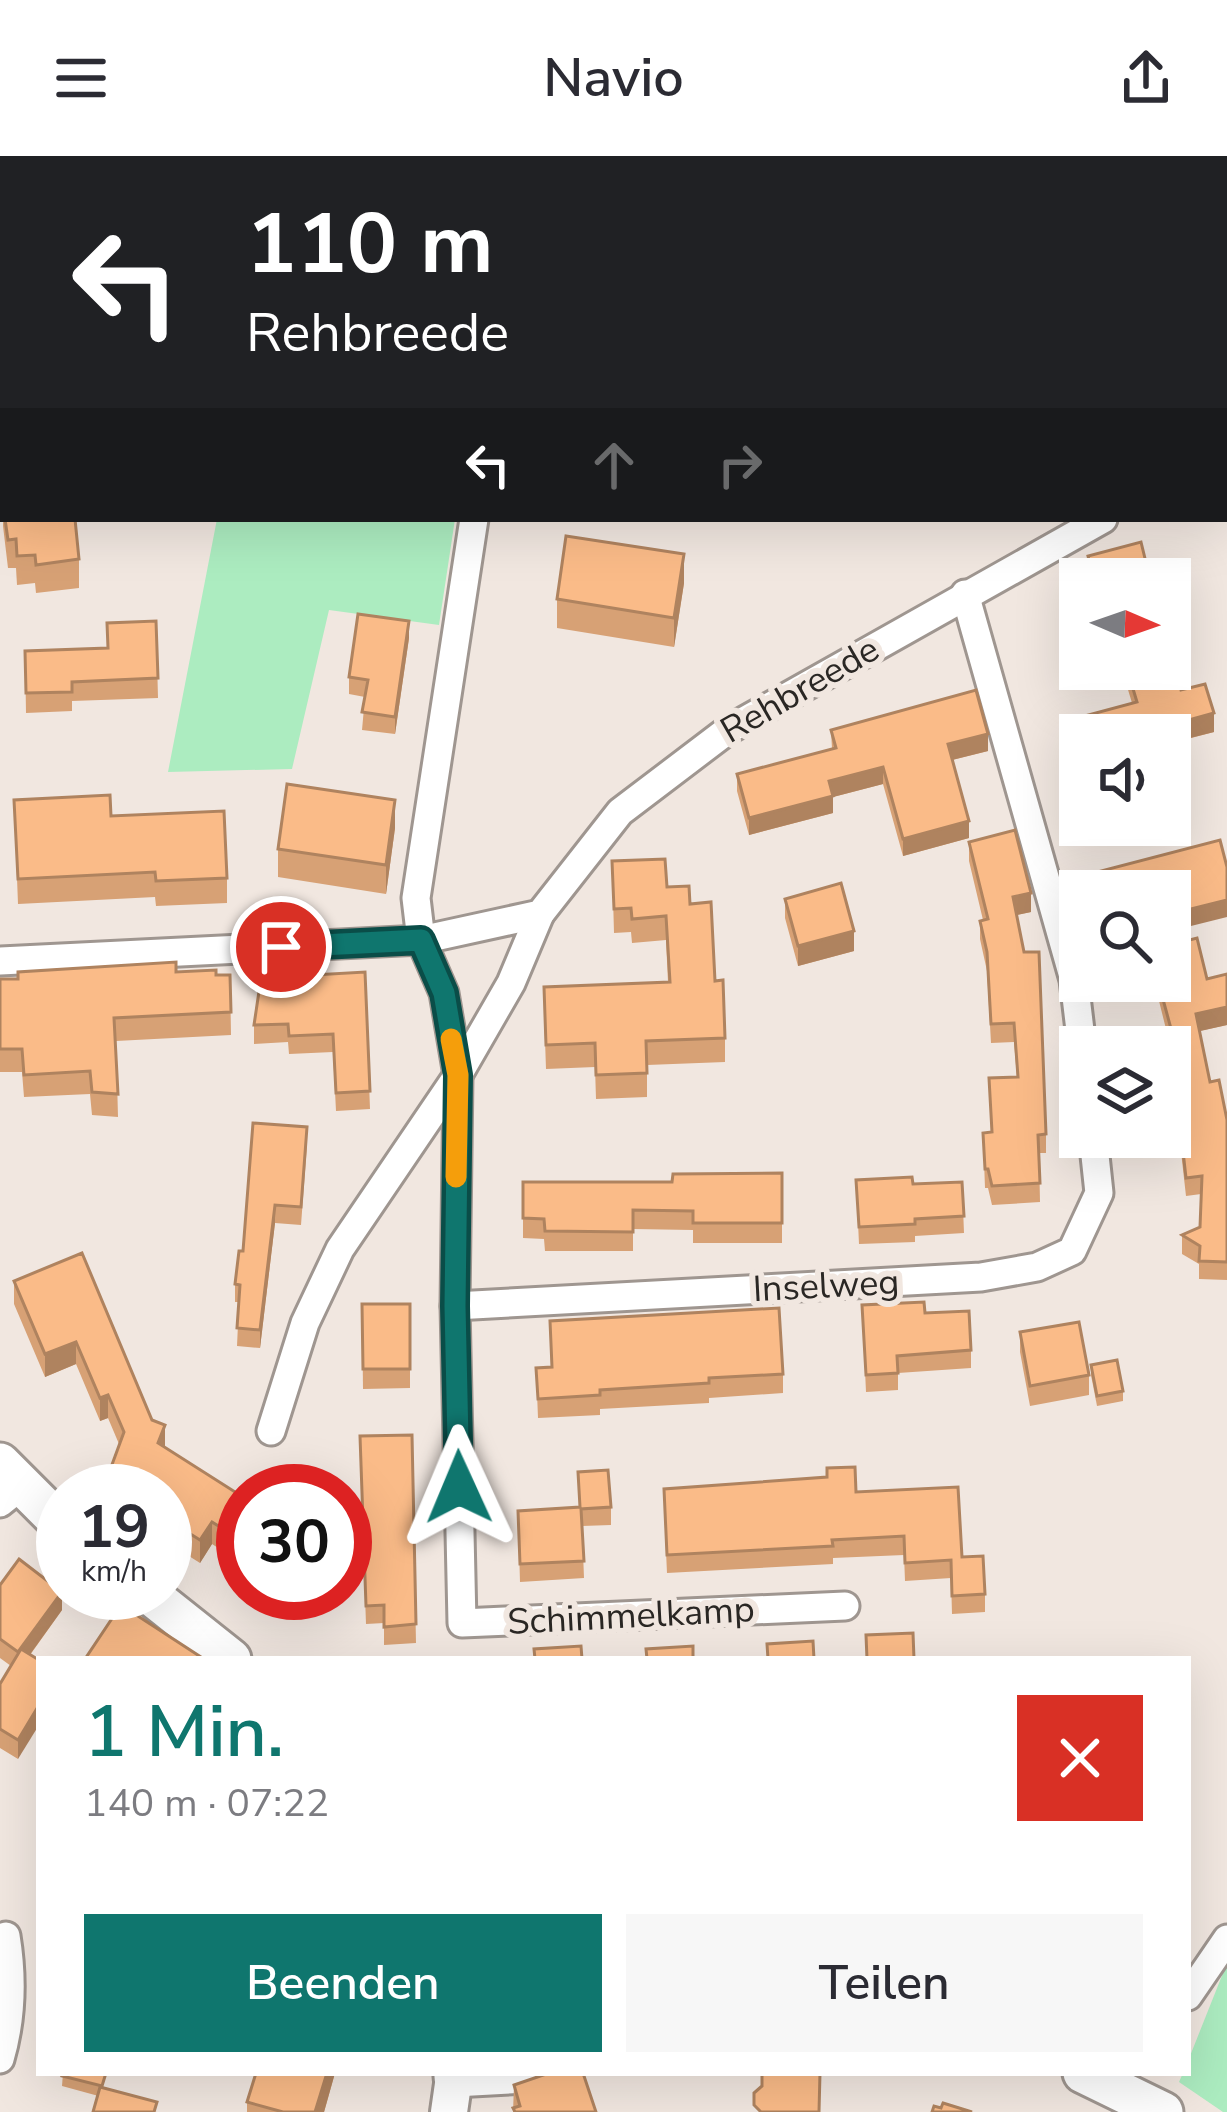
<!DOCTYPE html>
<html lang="de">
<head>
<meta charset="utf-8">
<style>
	body { margin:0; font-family:"Nunito Sans",sans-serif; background:#f7f7f7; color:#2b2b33; height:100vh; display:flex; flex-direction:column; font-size:45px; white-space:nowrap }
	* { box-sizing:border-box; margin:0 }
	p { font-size:39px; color:#7c7c81 }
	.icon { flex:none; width:66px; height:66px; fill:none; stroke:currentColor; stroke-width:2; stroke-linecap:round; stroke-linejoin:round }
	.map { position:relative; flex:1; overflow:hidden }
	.sheet { position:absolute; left:36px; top:1500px; width:1155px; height:420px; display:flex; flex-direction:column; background:#fff; border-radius:0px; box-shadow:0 12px 48px #0002 }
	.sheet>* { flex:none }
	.banner { position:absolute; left:0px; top:0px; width:1227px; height:366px; box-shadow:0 12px 48px #0002; background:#202124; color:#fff; overflow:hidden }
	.needle { width:78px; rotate:92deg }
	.controls { position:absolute; left:1059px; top:402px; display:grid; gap:24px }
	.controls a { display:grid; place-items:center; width:132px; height:132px; border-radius:0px; background:#fff; box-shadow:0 12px 48px #0002; font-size:60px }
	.speed { position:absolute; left:36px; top:1308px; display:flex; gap:24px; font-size:60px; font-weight:700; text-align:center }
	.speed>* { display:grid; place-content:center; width:156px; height:156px; border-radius:50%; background:#fff; box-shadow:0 12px 48px #0002; line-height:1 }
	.speed small { font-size:30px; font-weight:400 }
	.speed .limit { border:18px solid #d22; background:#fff; color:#111 }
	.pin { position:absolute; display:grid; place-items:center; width:102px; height:102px; color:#fff; margin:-51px; border:6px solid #fff; border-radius:50%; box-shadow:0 3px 12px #0007 }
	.me { position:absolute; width:132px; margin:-66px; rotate:359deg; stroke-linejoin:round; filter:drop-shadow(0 0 9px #0008) }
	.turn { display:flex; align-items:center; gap:42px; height:252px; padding:0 48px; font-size:54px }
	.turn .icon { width:156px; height:156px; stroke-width:2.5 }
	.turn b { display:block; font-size:84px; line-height:102px }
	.lanes { display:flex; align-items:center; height:114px; padding:0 48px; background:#0003; justify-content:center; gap:60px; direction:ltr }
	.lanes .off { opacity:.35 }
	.round { display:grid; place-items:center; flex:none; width:126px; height:126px; border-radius:0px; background:#f7f7f7 }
	.head { display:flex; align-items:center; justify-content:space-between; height:204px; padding:0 48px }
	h1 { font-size:72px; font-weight:600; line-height:90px; color:#0f766e }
	.button { display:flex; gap:24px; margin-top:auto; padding:24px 48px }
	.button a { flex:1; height:138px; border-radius:0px; background:#0f766e; color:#fff; font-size:48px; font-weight:600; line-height:138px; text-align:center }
	.button a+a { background:#f7f7f7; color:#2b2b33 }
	header { display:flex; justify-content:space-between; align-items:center; height:156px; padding:0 48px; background:#fff; font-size:54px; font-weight:600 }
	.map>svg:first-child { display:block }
	.green { fill:#acecc0 }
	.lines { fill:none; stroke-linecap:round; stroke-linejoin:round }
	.minor-casing { stroke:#9f9690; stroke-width:33 }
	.tertiary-casing { stroke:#9f9690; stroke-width:42 }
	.secondary-casing { stroke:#9f9690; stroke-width:45 }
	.minor { stroke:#fff; stroke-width:27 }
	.tertiary { stroke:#fff; stroke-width:36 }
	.secondary { stroke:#fff; stroke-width:39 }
	.wall { fill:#d7a175 }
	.shaded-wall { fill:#af835f }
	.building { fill:#fabb88; stroke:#af835f; stroke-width:3 }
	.route-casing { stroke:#0a4d48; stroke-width:30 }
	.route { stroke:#0f766e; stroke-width:21 }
	.slow { stroke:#f59e0b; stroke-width:21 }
	.labels { text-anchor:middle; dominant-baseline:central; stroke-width:12; stroke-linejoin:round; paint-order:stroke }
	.street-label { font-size:36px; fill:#2a2724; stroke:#f1e7e0 }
</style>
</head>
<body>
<header><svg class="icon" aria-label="menu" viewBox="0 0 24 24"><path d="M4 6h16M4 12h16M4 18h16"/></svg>Navio<svg class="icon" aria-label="share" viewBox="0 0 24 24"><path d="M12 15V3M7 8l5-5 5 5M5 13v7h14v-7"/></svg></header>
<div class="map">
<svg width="1227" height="1956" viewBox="0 0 1227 1956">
	<rect width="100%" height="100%" fill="#f1e7e0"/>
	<g class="green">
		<path d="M217,363H455L439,469L329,454L292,613L168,616Z"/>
		<path d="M1227,1807V1956H1223L1179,1926L1183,1917H1188V1905Z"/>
	</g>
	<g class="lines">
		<g class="minor-casing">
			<g id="minor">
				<path d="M1194,0L1195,3"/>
				<path d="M529,3V0"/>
				<path d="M1224,58L1227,64"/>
				<path d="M1224,297L1227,295"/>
				<path d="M474,363L416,742L421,784L444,837L458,919L455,1150L462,1467L845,1450"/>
				<path d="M965,438L1074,824L1082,891"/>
				<path d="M0,805L421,784L540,758L620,656L728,574L1103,363"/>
				<path d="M455,1150L981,1121L1037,1111L1072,1095L1099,1037L1093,981"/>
				<path d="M271,1275L305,1167L340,1093L458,919L511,827L540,758"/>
				<path d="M0,1347L20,1331"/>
				<path d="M1188,1840L1227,1783"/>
				<path d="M0,1903C12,1862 13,1823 6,1780"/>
			</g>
		</g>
		<g class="tertiary-casing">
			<path id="tertiary" d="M449,1956L454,1921"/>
		</g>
		<g class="secondary-casing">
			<g id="secondary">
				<path d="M0,1307L63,1370"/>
				<path d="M148,1437L231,1503"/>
				<path d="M454,1917V1921L526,1917"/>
				<path d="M1083,1917L1163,1956"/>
			</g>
		</g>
		<use href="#minor" class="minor"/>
		<use href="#tertiary" class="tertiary"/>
		<use href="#secondary" class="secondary"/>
	</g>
	<g class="wall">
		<path d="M0,142H3V215L0,214Z"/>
		<path d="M3,341V363H85L75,364L79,403V432L36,437L35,427L17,429L16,412H8L3,370Z"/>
		<path d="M1088,400L1150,423H1089Z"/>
		<path d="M684,427L674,491L557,472V443Z"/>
		<path d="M156,465L158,542L72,545V555L26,557L25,495L107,492Z"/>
		<path d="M409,482L395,578L362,574L365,541L349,538V521Z"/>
		<path d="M1126,513H1170L1181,534L1214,576L1172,587L1185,653L1170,657V579H1080L1071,616L1062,584V566L1132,547L1126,527Z"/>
		<path d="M831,574L988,595L952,604L969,682L903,700L883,628L833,641V657L749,679L737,635V618L832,593Z"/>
		<path d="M14,644L111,660L227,722V747L156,750L155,741L18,748Z"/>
		<path d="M395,672L386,738L278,721V693Z"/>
		<path d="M1220,684L1183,772L1177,749L1170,735H1102L1101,715Z"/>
		<path d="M969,686L1031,756L1016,759L1046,978V997H1039L1040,1046L992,1049L988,1032H985L983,977L991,976L989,922L1017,921L1014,886L991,887L987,815L980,783V765L983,764L969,705Z"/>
		<path d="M612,705L667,731L690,748L715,825L725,882V906L647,909V941L596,943L595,911L546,913L544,855L668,826L666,784L632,787L631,776L614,777Z"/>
		<path d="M785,743L854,795L798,810L785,762Z"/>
		<path d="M176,816L230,819L231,879L116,885L118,961L92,959L90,938L24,941L22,916H0V823Z"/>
		<path d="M365,816L370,953L336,955L333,896L289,898L288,886L254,888V869Z"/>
		<path d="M1227,818V869L1199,875L1210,926L1227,964V1124L1199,1123V1108L1182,1098V1079L1200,1071L1201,1038L1186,1040L1176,951L1170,952L1168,881L1154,825L1207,823Z"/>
		<path d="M307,989L301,1069L275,1067L260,1192L237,1190L239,1146H235V1128L243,1095Z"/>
		<path d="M782,1017V1087H693V1074L633,1073V1095H545L544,1083L523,1082V1026H672Z"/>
		<path d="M856,1024L913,1028L962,1026L964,1077L915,1080V1086L859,1088Z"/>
		<path d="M14,1125L152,1264L165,1291L243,1341V1408L212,1388L200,1407L165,1385V1335H103L119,1288L108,1262L100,1265L76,1208L45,1221L14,1148Z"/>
		<path d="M362,1148H410V1232L363,1233Z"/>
		<path d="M862,1149L925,1157L971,1194V1212L898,1217V1234L866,1236Z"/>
		<path d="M550,1165L783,1218V1237L709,1242V1247L600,1253V1259L538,1262L536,1212L551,1211Z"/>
		<path d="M1020,1176L1089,1219V1239L1030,1250L1020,1196Z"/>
		<path d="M1091,1209L1123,1235V1245L1097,1250L1091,1219Z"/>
		<path d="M412,1279L416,1487L384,1489V1467L366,1468L360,1299Z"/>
		<path d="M856,1336L962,1401L985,1438V1456L952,1458L951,1422L905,1425L904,1399L833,1402V1408L667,1417L664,1351Z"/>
		<path d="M611,1351V1369L582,1370L584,1422L520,1426L518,1355Z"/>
		<path d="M0,1429L62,1454L30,1499L18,1603L0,1592V1528L11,1510L0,1502Z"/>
		<path d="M63,1917L104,1932L157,1956L62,1930Z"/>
		<path d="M335,1917L324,1956H247V1946Z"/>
		<path d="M514,1929L596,1956H513Z"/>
	</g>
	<g class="shaded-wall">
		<path d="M684,398V427L674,491V462Z"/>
		<path d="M409,465V482L395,578V561Z"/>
		<path d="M1214,557V576L1170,587L1167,570Z"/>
		<path d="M988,578V595L948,605V588Z"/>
		<path d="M1080,595V613L1071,616V597Z"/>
		<path d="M883,611V628L833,641V657L749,679V662L829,625Z"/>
		<path d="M1185,635V653L1170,657V639Z"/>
		<path d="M395,644V672L386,738V709Z"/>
		<path d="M969,665V682L903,700V683Z"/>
		<path d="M1177,732V749L1170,751V735H1165Z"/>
		<path d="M1031,737V756L1013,760V741Z"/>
		<path d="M1227,744V761L1183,772V755Z"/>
		<path d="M854,775V795L798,810V790Z"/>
		<path d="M1227,851V869L1196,876V858Z"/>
		<path d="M275,1049V1067L260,1192V1174Z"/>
		<path d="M76,1186V1208L45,1221V1198Z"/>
		<path d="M108,1239V1262L100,1265V1242Z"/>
		<path d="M165,1269V1292L158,1287Z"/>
		<path d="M212,1366V1388L200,1407V1384Z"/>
		<path d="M62,1436V1454L18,1515V1496Z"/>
		<path d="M39,1549V1569L18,1603V1584Z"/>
		<path d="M327,1917H335L324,1956H315Z"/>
	</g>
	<g class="building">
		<rect x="38" y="0" width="108" height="3"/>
		<path d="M216,0H266L267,3H216Z"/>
		<rect x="401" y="0" width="62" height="3"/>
		<rect x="0" y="142" width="3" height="53"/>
		<path d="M5,363H75L79,403L36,409L35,399L17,400L16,383L8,384Z"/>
		<path d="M566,380L684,398L674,462L557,443Z"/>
		<path d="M1141,386L1150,423H1094L1088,400Z"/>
		<path d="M358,458L409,465L395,561L362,556L368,524L349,521Z"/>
		<path d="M156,465L158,522L72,526V536L26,537L25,495L108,492L107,467Z"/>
		<path d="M1171,496L1181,534L1205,528L1214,557L1167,570L1170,579H1080V595L1071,597L1062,566L1137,546L1127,513H1170Z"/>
		<path d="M976,534L988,578L948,588L969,665L903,683L883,611L829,625L833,640L749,662L737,618L836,592L831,574Z"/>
		<path d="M1170,579L1185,635L1170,639Z"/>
		<path d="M287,628L395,644L386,709L278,693Z"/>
		<path d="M110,639L111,660L224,655L227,722L156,725L155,716L18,723L14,644Z"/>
		<path d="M1015,674L1031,737L1013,741L1024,796H1039L1046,978L1038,979L1040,1027L992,1030L988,1013H985L983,977L992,976L989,922L1018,921L1014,867L991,868L987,796L980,765L988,763L969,686Z"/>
		<path d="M1220,684L1227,711V744L1183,755L1177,732L1165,735H1107L1101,715Z"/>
		<path d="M665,703L667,731L689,730L690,748L711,746L715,825L723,824L725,882L646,885L647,917L596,919L595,887L546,889L544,831L670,826L666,760L632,763L631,752L614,753L612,705Z"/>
		<path d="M841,727L854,775L798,790L785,743Z"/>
		<path d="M1197,782L1207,823L1227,818V851L1196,858L1210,926L1219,924L1227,964V1106L1199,1105L1200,1090L1182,1079L1200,1071L1202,1020L1186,1022L1176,933L1170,934V891H1138L1137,887L1173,880L1158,825H1170V789Z"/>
		<path d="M176,806V816L216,814V819H230L231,856L114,862L118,938L92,936L90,915L24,919L22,893H0V823H18V816Z"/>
		<path d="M365,816L370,935L336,937L333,878L289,880L288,868L254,869L261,822Z"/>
		<path d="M253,967L307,971L301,1051L275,1049L260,1174L237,1172L240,1129L235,1128L239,1095H243Z"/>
		<path d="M782,1017V1067H693V1055L633,1054V1076L545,1075L544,1063L523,1062V1026H672L673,1018Z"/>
		<path d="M912,1021L913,1028L962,1026L964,1060L915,1063V1068L859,1071L856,1024Z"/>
		<path d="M82,1097L152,1264L165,1269L158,1287L243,1341V1385L212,1366L200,1384L165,1362V1335H109L103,1333L124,1276L108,1239L100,1242L76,1186L45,1198L14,1125Z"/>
		<path d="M924,1146L925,1157L969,1155L971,1194L897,1200L898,1217L866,1219L862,1149Z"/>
		<path d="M362,1148H410V1213H363Z"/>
		<path d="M779,1152L783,1218L709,1222V1227L600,1234V1239L538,1243L536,1212L552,1211L550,1165Z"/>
		<path d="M1079,1166L1089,1219L1030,1230L1020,1176Z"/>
		<path d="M1117,1204L1123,1235L1097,1240L1091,1209Z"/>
		<path d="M412,1279L416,1468L384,1471V1449L366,1450L360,1280Z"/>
		<path d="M855,1311L856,1336L958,1331L962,1401L983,1400L985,1438L952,1440L951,1404L905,1407L904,1380L832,1384L833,1390L667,1399L664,1333L827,1321V1312Z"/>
		<path d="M608,1314L611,1351L581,1353L584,1405L520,1408L518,1355L580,1351L578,1316Z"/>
		<path d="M19,1403L62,1436L18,1496L0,1483V1429Z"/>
		<path d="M121,1449L204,1503H85Z"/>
		<path d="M913,1477L914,1503H867L866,1479Z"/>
		<path d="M813,1485L814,1503H768L767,1488Z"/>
		<path d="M581,1490L582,1503H535L534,1493Z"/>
		<path d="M693,1490V1503H647L646,1493Z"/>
		<path d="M21,1493L39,1504V1549L18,1584L0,1573V1528Z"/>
		<path d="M63,1917H106L102,1930L62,1920Z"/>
		<path d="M256,1917H327L315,1956H283L247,1946Z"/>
		<path d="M549,1917H583L596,1956H515L513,1952L520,1950L514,1929Z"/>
		<path d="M762,1917H820L819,1956H761L754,1949V1937L762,1930Z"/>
		<path d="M100,1931L157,1946L154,1956H93Z"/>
		<path d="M943,1947L972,1956H932L934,1950L941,1952Z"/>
	</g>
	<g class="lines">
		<g class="route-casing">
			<path id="route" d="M281,791L421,784L444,837L458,919L455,1150L459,1331"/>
		</g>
		<use href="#route" class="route"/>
		<path class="slow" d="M451,883L458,919L456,1021"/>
	</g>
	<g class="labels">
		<g class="street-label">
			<text transform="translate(800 534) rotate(-30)">Rehbreede</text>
			<text transform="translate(826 1130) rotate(-3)">Inselweg</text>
			<text transform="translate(631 1460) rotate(-3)">Schimmelkamp</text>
		</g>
	</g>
</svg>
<div class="controls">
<a><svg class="needle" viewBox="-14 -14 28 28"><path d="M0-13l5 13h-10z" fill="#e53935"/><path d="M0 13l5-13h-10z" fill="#7c7c81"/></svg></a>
<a><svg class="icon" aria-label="sound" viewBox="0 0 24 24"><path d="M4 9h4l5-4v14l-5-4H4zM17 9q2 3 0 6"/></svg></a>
<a><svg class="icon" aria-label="search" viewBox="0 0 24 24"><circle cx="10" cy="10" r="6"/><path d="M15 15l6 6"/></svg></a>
<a><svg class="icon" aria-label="layers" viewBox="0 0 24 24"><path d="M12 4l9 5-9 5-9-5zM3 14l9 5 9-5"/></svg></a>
</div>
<div class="speed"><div>19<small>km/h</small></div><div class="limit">30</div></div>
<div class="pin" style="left:281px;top:791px;background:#d93025"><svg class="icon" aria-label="arrive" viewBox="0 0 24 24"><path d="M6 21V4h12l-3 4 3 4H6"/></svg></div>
<svg class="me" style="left:459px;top:1331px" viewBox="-20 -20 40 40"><path d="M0-17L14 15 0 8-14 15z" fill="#0f766e" stroke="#fff" stroke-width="4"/></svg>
<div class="banner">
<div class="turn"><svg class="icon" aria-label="left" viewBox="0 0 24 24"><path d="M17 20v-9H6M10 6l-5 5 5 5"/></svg><div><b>110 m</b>Rehbreede</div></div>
<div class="lanes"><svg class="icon" aria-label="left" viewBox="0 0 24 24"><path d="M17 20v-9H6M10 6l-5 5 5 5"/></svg><svg class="icon off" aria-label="ahead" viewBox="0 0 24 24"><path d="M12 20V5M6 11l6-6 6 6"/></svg><svg class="icon off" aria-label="right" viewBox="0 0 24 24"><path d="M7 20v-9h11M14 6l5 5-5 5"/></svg></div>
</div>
<section class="sheet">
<div class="head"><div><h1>1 Min.</h1><p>140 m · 07:22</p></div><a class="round" style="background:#d93025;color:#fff"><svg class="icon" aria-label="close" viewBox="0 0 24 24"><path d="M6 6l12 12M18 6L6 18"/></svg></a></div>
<div class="button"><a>Beenden</a><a>Teilen</a></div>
</section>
</div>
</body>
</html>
